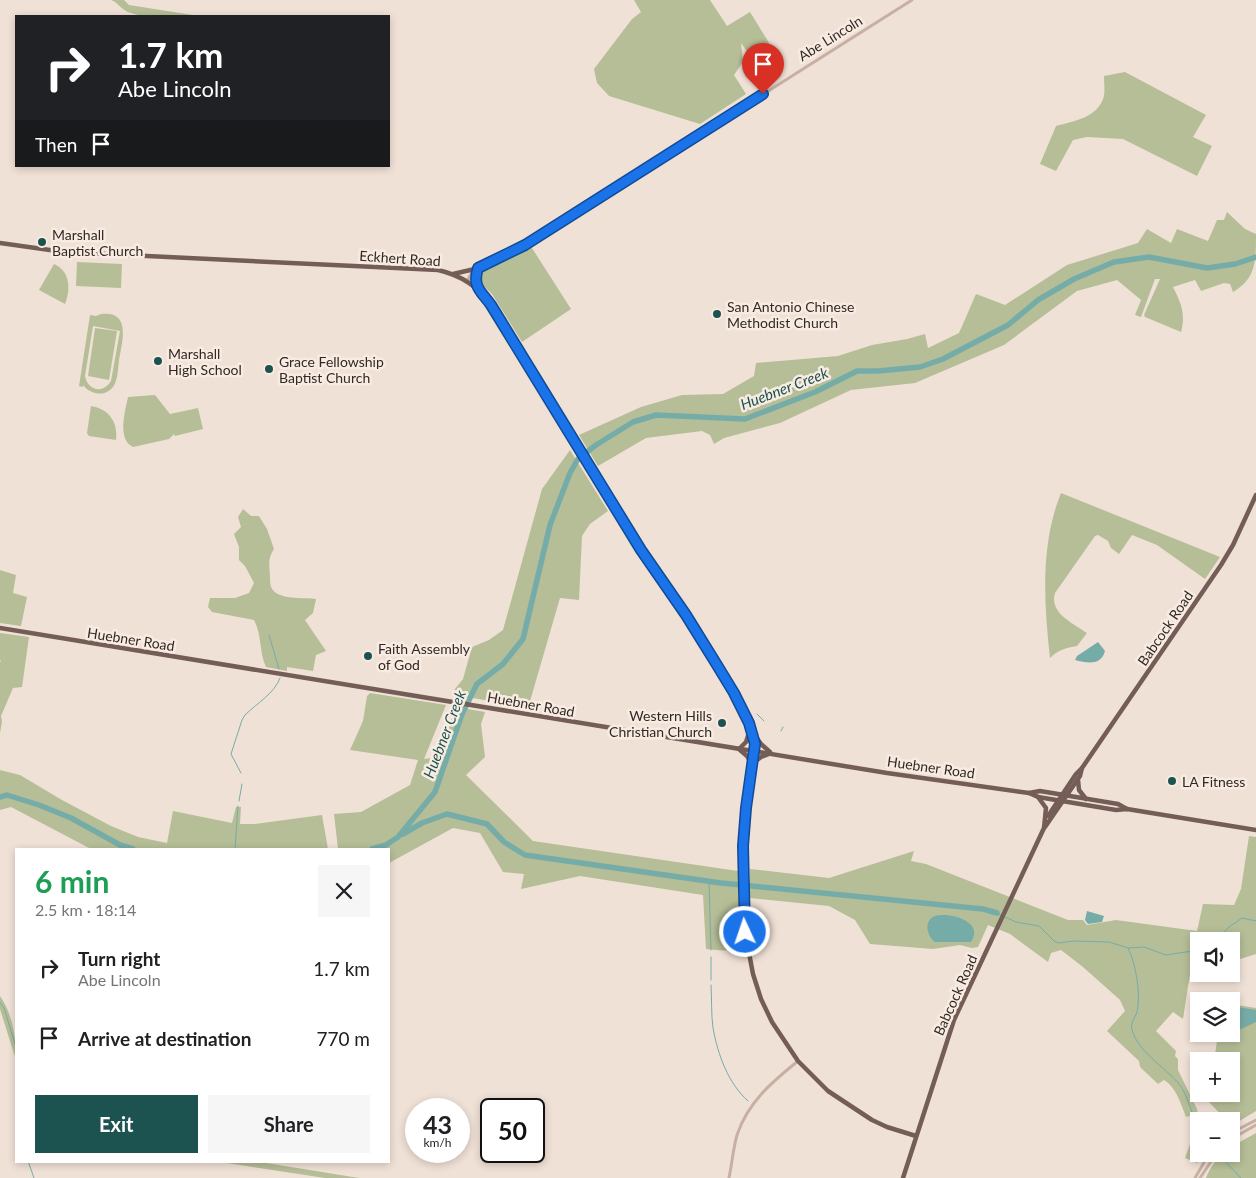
<!DOCTYPE html>
<html lang="en">
<head>
<meta charset="utf-8">
<style>
	body { margin:0; font-family:Lato,sans-serif; background:#f6f6f6; color:#202124; height:100vh; display:flex; flex-direction:column; font-size:19px; white-space:nowrap }
	* { box-sizing:border-box; margin:0 }
	p { font-size:16px; color:#757577 }
	.icon { flex:none; width:28px; height:28px; fill:none; stroke:currentColor; stroke-width:2; stroke-linecap:round; stroke-linejoin:round }
	.map { position:relative; flex:1; overflow:hidden }
	.details { position:absolute; left:15px; top:848px; width:375px; height:315px; display:flex; flex-direction:column; background:#fff; border-radius:0px; box-shadow:0 2px 8px #0003 }
	.details>* { flex:none }
	.guide { position:absolute; left:15px; top:15px; width:375px; height:152px; border-radius:0px; box-shadow:0 2px 8px #0003; background:#202124; color:#fff; overflow:hidden }
	.buttons { position:absolute; left:1190px; top:932px; display:grid; gap:10px }
	.buttons a { display:grid; place-items:center; width:50px; height:50px; border-radius:0px; background:#fff; box-shadow:0 2px 8px #0003; font-size:25px }
	.speed { position:absolute; left:405px; top:1098px; display:flex; gap:10px; font-size:25px; font-weight:700; text-align:center }
	.speed>* { display:grid; place-content:center; width:65px; height:65px; border-radius:50%; background:#fff; box-shadow:0 2px 8px #0003; line-height:1 }
	.speed small { font-size:12px; font-weight:400 }
	.speed .limit { border:2px solid #111; border-radius:8px; background:#fff; color:#111 }
	.pin { position:absolute; display:grid; place-items:center; width:42px; height:42px; color:#fff; margin:-51px -21px; border-radius:50% 50% 50% 0; rotate:-45deg; box-shadow:0 0 5px #0007 }
	.pin .icon { rotate:45deg }
	.me { position:absolute; width:55px; margin:-28px; rotate:357deg; stroke-linejoin:round; filter:drop-shadow(0 0 4px #0008) }
	.turn { display:flex; align-items:center; gap:18px; height:105px; padding:0 20px; font-size:22px }
	.turn .icon { width:65px; height:65px; stroke-width:2.5 }
	.turn b { display:block; font-size:35px; line-height:42px }
	.then { display:flex; align-items:center; height:48px; padding:0 20px; background:#0003; gap:10px; font-size:19px }
	.round { display:grid; place-items:center; flex:none; width:52px; height:52px; border-radius:0px; background:#f6f6f6 }
	.summary { display:flex; align-items:center; justify-content:space-between; height:85px; padding:0 20px }
	h1 { font-size:30px; font-weight:700; line-height:38px; color:#1e9e55 }
	.cta { display:flex; gap:10px; margin-top:auto; padding:10px 20px }
	.cta a { flex:1; height:58px; border-radius:0px; background:#1c5250; color:#fff; font-size:20px; font-weight:700; line-height:58px; text-align:center }
	.cta a+a { background:#f6f6f6; color:#202124 }
	ul { padding:0; list-style:none }
	li { display:flex; align-items:center; gap:15px; height:70px; padding:0 20px }
	li div { flex:1 }
	li b { display:block; font-size:19px }
	li em { font-style:normal }
	.map>svg:first-child { display:block }
	.green { fill:#b5be97; fill-rule:evenodd }
	.water { fill:#76aca8 }
	.lines { fill:none; stroke-linecap:round; stroke-linejoin:round }
	.stream { stroke:#76aca8; stroke-width:1 }
	.river { stroke:#76aca8; stroke-width:5.5 }
	.minor { stroke:#c7b0a3; stroke-width:3 }
	.major { stroke:#745d56; stroke-width:4.5 }
	.route-casing { stroke:#114b97; stroke-width:12 }
	.route { stroke:#1a73e8; stroke-width:9 }
	.poi-dot { fill:#1c5250; stroke:#f8ece2; stroke-width:2 }
	.labels { text-anchor:middle; dominant-baseline:central; stroke-width:5; stroke-linejoin:round; paint-order:stroke }
	.street-label { font-size:14px; fill:#322825; stroke:#f8ece2 }
	.poi-label { font-size:14px; fill:#322825; stroke:#f8ece2; text-anchor:start }
	.water-label { font-size:15px; font-style:italic; fill:#1c5250; stroke:#f8ece2 }
</style>
</head>
<body>
<div class="map">
<svg width="1256" height="1178" viewBox="0 0 1256 1178">
	<rect width="100%" height="100%" fill="#f0e1d6"/>
	<g class="green">
		<path d="M111,0H124L129,5L199,16C177,16 151,20 131,13C122,11 119,3 111,0Z"/>
		<path d="M634,0H710L727,26L750,12L777,56L751,57L741,43L743,62L734,75L746,94L700,124L609,96L597,83L594,69L632,19L641,12Z"/>
		<path d="M1125,72L1206,115L1193,137L1212,146L1197,176L1123,139L1087,137L1073,140L1056,171L1040,164L1056,126C1074,121 1098,118 1104,96C1105,90 1104,82 1104,76Z"/>
		<path d="M1227,212L1245,229L1256,234C1256,261 1256,279 1233,292L1230,284L1224,283L1201,291L1195,280L1173,287C1181,303 1186,314 1181,332L1145,317L1144,315L1160,279H1155L1141,317L1135,315L1141,300L1117,280L1077,291L1004,345L915,383L851,390L780,423L724,438L714,444L710,435L702,431L646,438L598,466L579,435L641,407L682,395L723,394L754,376L756,363L838,356L872,345L907,339L925,334L928,348L959,333L976,294L1005,305L1067,265L1138,243L1147,229L1171,243L1177,229L1208,241L1217,220H1224Z"/>
		<path d="M530,245L571,309L522,342L492,294L480,282L478,274L480,271Z"/>
		<path d="M77,262L122,264L121,288L76,286Z"/>
		<path d="M54,264C70,271 71,289 65,304L39,290Z"/>
		<path d="M101,314C132,310 122,343 119,360C118,368 118,380 113,387C105,397 91,395 83,385V387L79,386L90,315L96,316ZM93,326L120,331L111,381C103,394 88,391 85,376Z"/>
		<path d="M95,328L117,331L109,380L88,376Z"/>
		<path d="M155,395L170,414L198,408L203,429L175,436L174,434L169,439L133,447C117,439 125,412 128,397Z"/>
		<path d="M91,406C109,409 118,422 116,440L89,436L87,433Z"/>
		<path d="M570,450L608,511L590,524L582,536L579,600L560,598L528,708L451,694L463,679L472,647L489,640L503,630L542,489Z"/>
		<path d="M1061,493L1220,557L1205,579L1157,545L1132,535L1119,554L1111,548L1108,541L1098,535L1095,536L1055,593C1049,613 1073,623 1087,633L1077,646C1066,648 1058,650 1050,658C1044,603 1040,545 1061,493Z"/>
		<path d="M243,509L251,516H259L267,529L274,549C268,558 269,564 270,575C270,579 270,584 271,587C277,601 304,597 316,599L313,613L305,620L326,651L316,655L313,671L287,667V671L266,667C259,652 262,635 254,620L212,612L208,607L210,598H235L249,593L254,583L245,566L239,560V547L234,534L241,527L238,517Z"/>
		<path d="M0,570L16,575L13,593L27,597L21,626L0,623Z"/>
		<path d="M0,633L29,637L22,687L13,688L1,716L2,722L0,733V662L1,661L0,660Z"/>
		<path d="M370,693L446,705L424,759L438,757L456,707L485,712L481,724L485,757L466,775L533,841L738,871L739,920L742,945C733,953 717,950 706,949L703,895L580,876L521,889L524,874L503,872L480,833L453,828L389,863V849H338L334,814L361,812L410,785L418,760L350,750L363,721L367,696Z"/>
		<path d="M0,770L20,775L62,800L111,826L138,837L167,843L173,811L232,823L236,807H241L240,824H255L322,815L328,849H91L11,807L0,810Z"/>
		<path d="M1249,836L1256,837V954L1231,962V941H1199V974H1228L1226,982L1190,974L1183,1019L1173,1012L1156,1031L1176,1051L1175,1056L1178,1059V1070L1197,1109L1198,1114L1186,1117C1181,1104 1176,1087 1164,1080L1158,1084L1140,1067L1139,1061L1107,1031L1125,1011L1120,1000L1083,967L1061,950L1051,953L1048,962L1010,934L988,925L978,947L972,948L960,945L933,949L870,944L855,920L829,906L750,898V869L829,878L914,851L911,861L926,864L1068,920H1083L1087,925L1116,920L1197,931L1203,904L1234,905L1241,889Z"/>
		<path d="M0,996C13,1015 16,1037 16,1060L0,1009Z"/>
		<path d="M1231,1004L1256,1008V1111L1231,1126V1121H1227L1208,1101L1209,1094H1231V1061H1214L1218,1034H1231Z"/>
		<path d="M1199,1123V1154H1204L1197,1163L1185,1158L1190,1144L1191,1126Z"/>
		<path d="M1256,1133V1178H1206C1211,1166 1218,1154 1231,1154V1147Z"/>
		<path d="M214,1161H254L359,1178H325Z"/>
	</g>
	<g class="water">
		<path d="M1098,642L1105,651C1101,666 1087,663 1075,660L1077,656Z"/>
		<path d="M1087,911L1104,916L1102,922L1088,924L1085,920Z"/>
		<path d="M946,915C959,916 983,924 971,942H935C928,937 923,923 933,917C936,915 943,915 946,915Z"/>
		<path d="M1231,1006L1256,1010V1022L1224,1037H1222L1221,1034H1231Z"/>
	</g>
	<g class="lines">
		<g class="stream">
			<path d="M269,635L279,669"/>
			<path d="M757,714L764,721"/>
			<path d="M781,731L783,727"/>
			<path d="M241,773L231,754L242,720L245,715C256,704 275,693 280,678"/>
			<path d="M239,801L242,784"/>
			<path d="M235,849L238,806"/>
			<path d="M709,881L711,950"/>
			<path d="M997,913L1002,916"/>
			<path d="M1005,917L1016,922L1039,926L1054,941L1058,943L1074,941L1109,942L1128,948L1144,947L1166,955L1199,950"/>
			<path d="M1215,941L1229,927L1242,918L1256,921"/>
			<path d="M1128,948C1136,964 1141,994 1137,1012C1135,1018 1130,1023 1132,1030C1138,1053 1170,1070 1182,1088C1187,1097 1190,1107 1194,1117"/>
			<path d="M711,957V980"/>
			<path d="M711,985C712,999 711,1014 713,1028C718,1055 728,1083 748,1101"/>
			<path d="M0,1002L4,1008L16,1047"/>
			<path d="M1196,1121L1199,1127"/>
			<path d="M1218,1154L1241,1178"/>
			<path d="M28,1161L34,1178"/>
		</g>
		<g class="river">
			<path d="M0,797L7,795L39,805L71,818L120,845L133,849"/>
			<path d="M403,834L422,823L447,814L487,824L504,842L525,855L721,883L983,909L997,913"/>
			<path d="M372,849L386,845L398,837L435,792L462,714L477,684L503,664L523,639L550,525L570,473L578,459L596,445L633,422L656,415L745,419L815,392L857,371H878L920,367L943,359L1008,325L1038,300L1074,279L1114,262L1149,257L1207,268L1235,264L1256,257"/>
		</g>
		<g class="minor">
			<path d="M467,281L472,272L479,268L525,245L912,0"/>
			<path d="M467,281L476,270"/>
			<path d="M1231,1133L1256,1120"/>
			<path d="M1231,1139L1256,1125"/>
			<path d="M729,1178C732,1164 733,1149 737,1135C748,1102 772,1082 798,1061"/>
			<path d="M1195,1178L1209,1154"/>
			<path d="M1200,1178L1216,1154"/>
		</g>
		<g class="major">
			<path d="M0,243L64,252L438,270C460,275 478,286 491,305L641,549L685,615L717,665L734,693L749,723L755,744L746,807L743,846L745,932L753,974L761,999L772,1022L798,1061L828,1091L872,1120L887,1127L916,1136"/>
			<path d="M453,274L479,268"/>
			<path d="M478,289L476,277L479,268"/>
			<path d="M0,628L887,773L1029,793L1040,791L1118,804L1127,809"/>
			<path d="M754,734L761,744L770,752"/>
			<path d="M739,749L746,742L750,730"/>
			<path d="M740,750L747,756L752,764L761,757L769,754"/>
			<path d="M1078,780L1079,790L1086,799"/>
			<path d="M1029,793L1038,797L1116,810L1127,809L1256,830"/>
			<path d="M1048,816L1076,774L1082,768L1221,565L1233,545L1256,495"/>
			<path d="M1045,827L1080,776L1082,768"/>
			<path d="M903,1178L954,1020L1044,828L1046,808L1038,797"/>
		</g>
	</g>
	<g class="lines">
		<g class="route-casing">
			<path id="route" d="M745,932L743,846L746,808L755,744L749,723L734,693L717,665L686,615L641,550L491,305C481,291 472,287 478,268L525,245L763,94"/>
		</g>
		<use href="#route" class="route"/>
	</g>
	<g class="poi-dot">
		<circle cx="42" cy="242" r="5"/>
		<circle cx="717" cy="314" r="5"/>
		<circle cx="158" cy="361" r="5"/>
		<circle cx="269" cy="369" r="5"/>
		<circle cx="368" cy="656" r="5"/>
		<circle cx="722" cy="723" r="5"/>
		<circle cx="1172" cy="781" r="5"/>
	</g>
	<g class="labels">
		<g class="street-label">
			<text transform="translate(830 38) rotate(-32)">Abe Lincoln</text>
			<text transform="translate(400 258) rotate(4)">Eckhert Road</text>
			<text transform="translate(1165 628) rotate(-56)">Babcock Road</text>
			<text transform="translate(131 639) rotate(9)">Huebner Road</text>
			<text transform="translate(531 704) rotate(10)">Huebner Road</text>
			<text transform="translate(931 767) rotate(8)">Huebner Road</text>
			<text transform="translate(955 995) rotate(-66)">Babcock Road</text>
		</g>
		<g class="poi-label">
			<text x="52" y="234">Marshall<tspan x="52" dy="16">Baptist Church</tspan></text>
			<text x="727" y="306">San Antonio Chinese<tspan x="727" dy="16">Methodist Church</tspan></text>
			<text x="168" y="353">Marshall<tspan x="168" dy="16">High School</tspan></text>
			<text x="279" y="361">Grace Fellowship<tspan x="279" dy="16">Baptist Church</tspan></text>
			<text x="378" y="648">Faith Assembly<tspan x="378" dy="16">of God</tspan></text>
			<text x="712" y="715" text-anchor="end">Western Hills<tspan x="712" dy="16">Christian Church</tspan></text>
			<text x="1182" y="781">LA Fitness</text>
		</g>
		<g class="water-label">
			<text transform="translate(784 388) rotate(-21)">Huebner Creek</text>
			<text transform="translate(444 734) rotate(-69)">Huebner Creek</text>
		</g>
	</g>
</svg>
<div class="buttons">
<a><svg class="icon" aria-label="sound" viewBox="0 0 24 24"><path d="M4 9h4l5-4v14l-5-4H4zM17 9q2 3 0 6"/></svg></a>
<a><svg class="icon" aria-label="layers" viewBox="0 0 24 24"><path d="M12 4l9 5-9 5-9-5zM3 14l9 5 9-5"/></svg></a>
<a>+</a>
<a>−</a>
</div>
<div class="speed"><div>43<small>km/h</small></div><div class="limit">50</div></div>
<div class="pin" style="left:763px;top:94px;background:#d93025"><svg class="icon" aria-label="arrive" viewBox="0 0 24 24"><path d="M6 21V4h12l-3 4 3 4H6"/></svg></div>
<svg class="me" style="left:745px;top:932px" viewBox="-20 -20 40 40"><circle r="17" fill="#1a73e8" stroke="#fff" stroke-width="3"/><path d="M0-11L8 9 0 5-8 9z" fill="#fff"/></svg>
<div class="guide">
<div class="turn"><svg class="icon" aria-label="right" viewBox="0 0 24 24"><path d="M7 20v-9h11M14 6l5 5-5 5"/></svg><div><b>1.7 km</b>Abe Lincoln</div></div>
<div class="then">Then<svg class="icon" aria-label="arrive" viewBox="0 0 24 24"><path d="M6 21V4h12l-3 4 3 4H6"/></svg></div>
</div>
<section class="details">
<div class="summary"><div><h1>6 min</h1><p>2.5 km · 18:14</p></div><a class="round"><svg class="icon" aria-label="close" viewBox="0 0 24 24"><path d="M6 6l12 12M18 6L6 18"/></svg></a></div>
<ul>
<li><svg class="icon" aria-label="right" viewBox="0 0 24 24"><path d="M7 20v-9h11M14 6l5 5-5 5"/></svg><div><b>Turn right</b><p>Abe Lincoln</p></div><em>1.7 km</em></li>
<li><svg class="icon" aria-label="arrive" viewBox="0 0 24 24"><path d="M6 21V4h12l-3 4 3 4H6"/></svg><div><b>Arrive at destination</b></div><em>770 m</em></li>
</ul>
<div class="cta"><a>Exit</a><a>Share</a></div>
</section>
</div>
</body>
</html>
